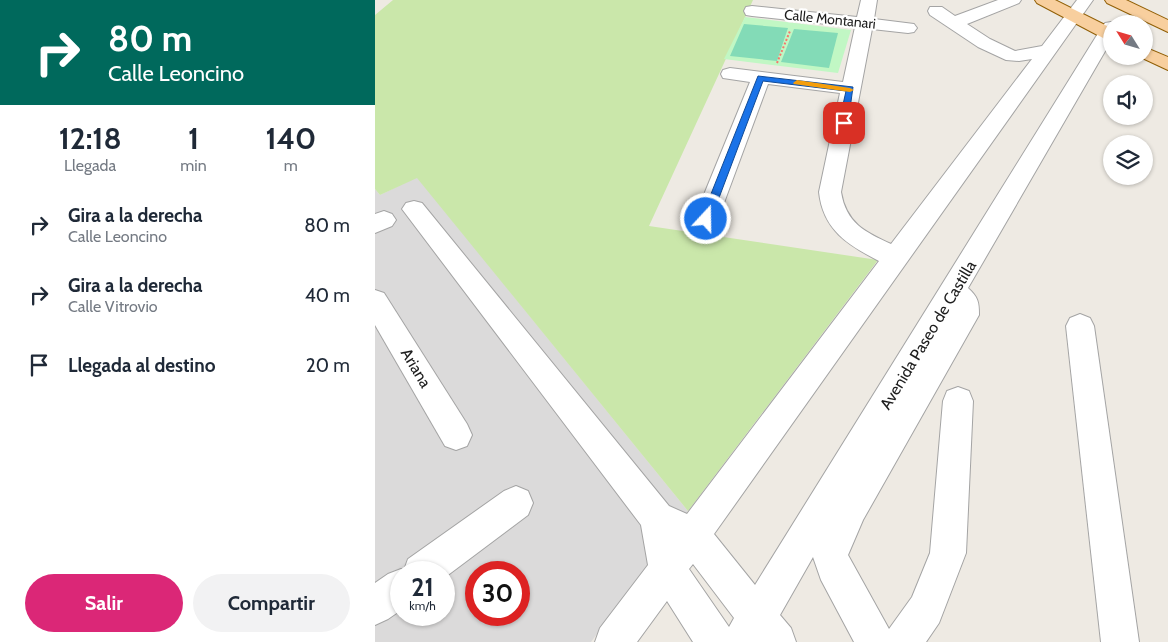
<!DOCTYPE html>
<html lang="es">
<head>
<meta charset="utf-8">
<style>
	body { margin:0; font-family:Cabin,sans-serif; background:#f2f2f3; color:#1f2937; height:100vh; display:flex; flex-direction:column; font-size:19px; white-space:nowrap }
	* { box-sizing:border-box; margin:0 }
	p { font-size:16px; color:#747a83 }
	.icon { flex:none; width:28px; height:28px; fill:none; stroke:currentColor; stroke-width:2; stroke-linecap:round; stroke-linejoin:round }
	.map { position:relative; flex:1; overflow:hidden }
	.side { display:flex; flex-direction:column; background:#fff; width:375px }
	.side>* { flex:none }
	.guide { background:#00695c; color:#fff; overflow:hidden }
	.needle { width:32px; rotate:307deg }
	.controls { position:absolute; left:728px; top:15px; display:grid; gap:10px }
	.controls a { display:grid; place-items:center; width:50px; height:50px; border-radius:50%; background:#fff; box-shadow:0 1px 4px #0004; font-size:25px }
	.speed { position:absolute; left:15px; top:561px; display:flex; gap:10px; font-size:25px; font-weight:700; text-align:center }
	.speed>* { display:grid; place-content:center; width:65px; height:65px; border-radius:50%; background:#fff; box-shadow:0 1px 4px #0004; line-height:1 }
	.speed small { font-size:12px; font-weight:400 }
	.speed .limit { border:8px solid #d22; background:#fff; color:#111 }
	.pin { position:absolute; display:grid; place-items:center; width:42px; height:42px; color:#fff; margin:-21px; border-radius:10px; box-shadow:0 2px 8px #0006 }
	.me { position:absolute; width:55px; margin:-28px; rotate:21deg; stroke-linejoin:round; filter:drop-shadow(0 0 4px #0008) }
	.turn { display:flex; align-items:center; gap:18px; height:105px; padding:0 25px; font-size:22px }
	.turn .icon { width:65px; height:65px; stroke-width:2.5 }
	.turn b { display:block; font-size:35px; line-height:42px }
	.eta { display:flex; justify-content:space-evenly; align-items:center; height:85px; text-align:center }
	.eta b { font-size:30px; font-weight:700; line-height:35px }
	.action { display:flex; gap:10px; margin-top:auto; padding:10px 25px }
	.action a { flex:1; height:58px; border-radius:30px; background:#db2777; color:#fff; font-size:20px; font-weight:700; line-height:58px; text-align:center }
	.action a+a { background:#f2f2f3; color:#1f2937 }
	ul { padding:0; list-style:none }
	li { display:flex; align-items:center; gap:15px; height:70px; padding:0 25px }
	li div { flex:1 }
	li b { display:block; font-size:19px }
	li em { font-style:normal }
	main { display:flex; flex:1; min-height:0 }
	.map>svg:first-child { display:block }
	.residential { fill:#dbdada; fill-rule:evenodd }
	.grass { fill:#cae7aa }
	.park { fill:#c1f7c4 }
	.pitch { fill:#83dbb7 }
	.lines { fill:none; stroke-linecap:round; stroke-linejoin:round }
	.minor-casing { stroke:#a4a4a4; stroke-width:2 }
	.major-casing { stroke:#915f05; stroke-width:2 }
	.path { stroke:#f5776d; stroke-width:2; stroke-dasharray:2 2; stroke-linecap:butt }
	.minor { fill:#fff; fill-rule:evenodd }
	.major { fill:#f8cf9e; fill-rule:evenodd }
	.route { fill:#1a73e8; stroke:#114b97 }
	.slow { fill:#f59e0b }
	.labels { text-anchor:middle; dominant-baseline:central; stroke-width:4.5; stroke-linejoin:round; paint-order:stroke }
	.far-street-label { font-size:14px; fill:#1d1d1d; stroke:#fff }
	.street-label { font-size:16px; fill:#1d1d1d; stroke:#fff }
</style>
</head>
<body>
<main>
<section class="side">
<div class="guide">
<div class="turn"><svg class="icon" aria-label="right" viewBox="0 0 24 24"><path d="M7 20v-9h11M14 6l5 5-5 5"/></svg><div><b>80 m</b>Calle Leoncino</div></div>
</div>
<div class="eta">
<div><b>12:18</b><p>Llegada</p></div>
<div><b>1</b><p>min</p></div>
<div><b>140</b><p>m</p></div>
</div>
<ul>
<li><svg class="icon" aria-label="right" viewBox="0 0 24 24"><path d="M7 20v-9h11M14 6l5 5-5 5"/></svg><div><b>Gira a la derecha</b><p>Calle Leoncino</p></div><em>80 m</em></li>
<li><svg class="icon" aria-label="right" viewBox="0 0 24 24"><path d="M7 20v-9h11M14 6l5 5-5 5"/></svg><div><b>Gira a la derecha</b><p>Calle Vitrovio</p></div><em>40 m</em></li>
<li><svg class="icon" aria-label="arrive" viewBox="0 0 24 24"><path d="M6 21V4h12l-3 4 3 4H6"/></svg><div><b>Llegada al destino</b></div><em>20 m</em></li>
</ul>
<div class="action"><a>Salir</a><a>Compartir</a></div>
</section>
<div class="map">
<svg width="793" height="642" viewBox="0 0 793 642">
	<rect width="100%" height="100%" fill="#eeeae3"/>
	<path class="residential" d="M42,177L313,511L216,642H0V189L5,195ZM26,572H69V615H26ZM101,572H144V615H101Z"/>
	<path class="grass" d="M18,0H378L274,226L503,260L313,511L42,178L5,195L0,189V15Z"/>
	<path class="park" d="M370,17L476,30L463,73L349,59Z"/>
	<g class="pitch">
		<path d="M369,24L413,28L402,61L355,56Z"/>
		<path d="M419,29L463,33L454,68L406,62Z"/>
	</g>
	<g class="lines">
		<g class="minor-casing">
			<g id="minor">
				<path d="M486,0H502L499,19L539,24L542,28L539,32L533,33L497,29L466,192C471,223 490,232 516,244L657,59L644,61L631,60L603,47L555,15L553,11L555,7H567L580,16L623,0H646L644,3L592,24L615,39L640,51L667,46L702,0H718L339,534L380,585L727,27L730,23L736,22L742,24H736V41L593,288C603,297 604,302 604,315L488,520L473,555L514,629L537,597L555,553L568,401L572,391L583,387L594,391L598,401L591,553L564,623L551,642H479L446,580L438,557L405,615L416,628L421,642H318L292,601L262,642H220L225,628L273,565L266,525L27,209L31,203L39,201L47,203L294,506L312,514L504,261C473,245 448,230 444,192L465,93L393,84L343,219L339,225L331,228L323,225L319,219L375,82L348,78L346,74L348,70L355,68L468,82L480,27L377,16L371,15L369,11L371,7L377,6L482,17ZM318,564L359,618L354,627L314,569Z"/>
				<path d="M9,211L17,214L21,220L17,226L0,233V214Z"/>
				<path d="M0,290L9,293L92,424L97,435L92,446L81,450L70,446L0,325Z"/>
				<path d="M705,314L715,318L719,326L764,642H726L691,326L695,318Z"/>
				<path d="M141,486L153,491L158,503L153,515L69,578V572H26V610L13,619L0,625V583L13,574L26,569L29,570L33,559L129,491Z"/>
			</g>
		</g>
		<g class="major-casing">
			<g id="major">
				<path d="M660,0H680L736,28V40L730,39L662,3Z"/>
				<path d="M730,0H751L793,20V32L732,3Z"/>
				<path d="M769,47L793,57V70L763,56H769Z"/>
			</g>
		</g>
		<path class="path" d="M402,63L415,31"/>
		<use href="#minor" class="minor"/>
		<use href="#major" class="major"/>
	</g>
	<path class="route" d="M383,76L478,87L473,123L469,126L464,123L471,91L388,81L336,219L331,222L327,221L326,219Z"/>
	<path class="slow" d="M422,80L475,88L479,90L475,92L419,84L418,83Z"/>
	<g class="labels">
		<g class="far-street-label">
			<text transform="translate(455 19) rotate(6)">Calle Montanari</text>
		</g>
		<g class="street-label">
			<text transform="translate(553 335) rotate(-59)">Avenida Paseo de Castilla</text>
			<text transform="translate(41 368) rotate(59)">Ariana</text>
		</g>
	</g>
</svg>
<div class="controls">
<a><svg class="needle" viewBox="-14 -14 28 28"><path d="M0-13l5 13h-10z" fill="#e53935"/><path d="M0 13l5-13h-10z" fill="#747a83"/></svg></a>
<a><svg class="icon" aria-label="sound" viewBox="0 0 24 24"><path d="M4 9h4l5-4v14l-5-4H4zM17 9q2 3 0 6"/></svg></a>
<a><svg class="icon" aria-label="layers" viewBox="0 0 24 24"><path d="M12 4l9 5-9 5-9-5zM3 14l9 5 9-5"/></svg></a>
</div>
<div class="speed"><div>21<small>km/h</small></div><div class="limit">30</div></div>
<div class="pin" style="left:469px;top:123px;background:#d93025"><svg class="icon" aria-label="arrive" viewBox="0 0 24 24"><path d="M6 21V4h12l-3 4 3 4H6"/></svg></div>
<svg class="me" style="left:331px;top:219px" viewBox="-20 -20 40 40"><circle r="17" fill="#1a73e8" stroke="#fff" stroke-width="3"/><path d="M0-11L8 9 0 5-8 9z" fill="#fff"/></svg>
</div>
</main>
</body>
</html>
